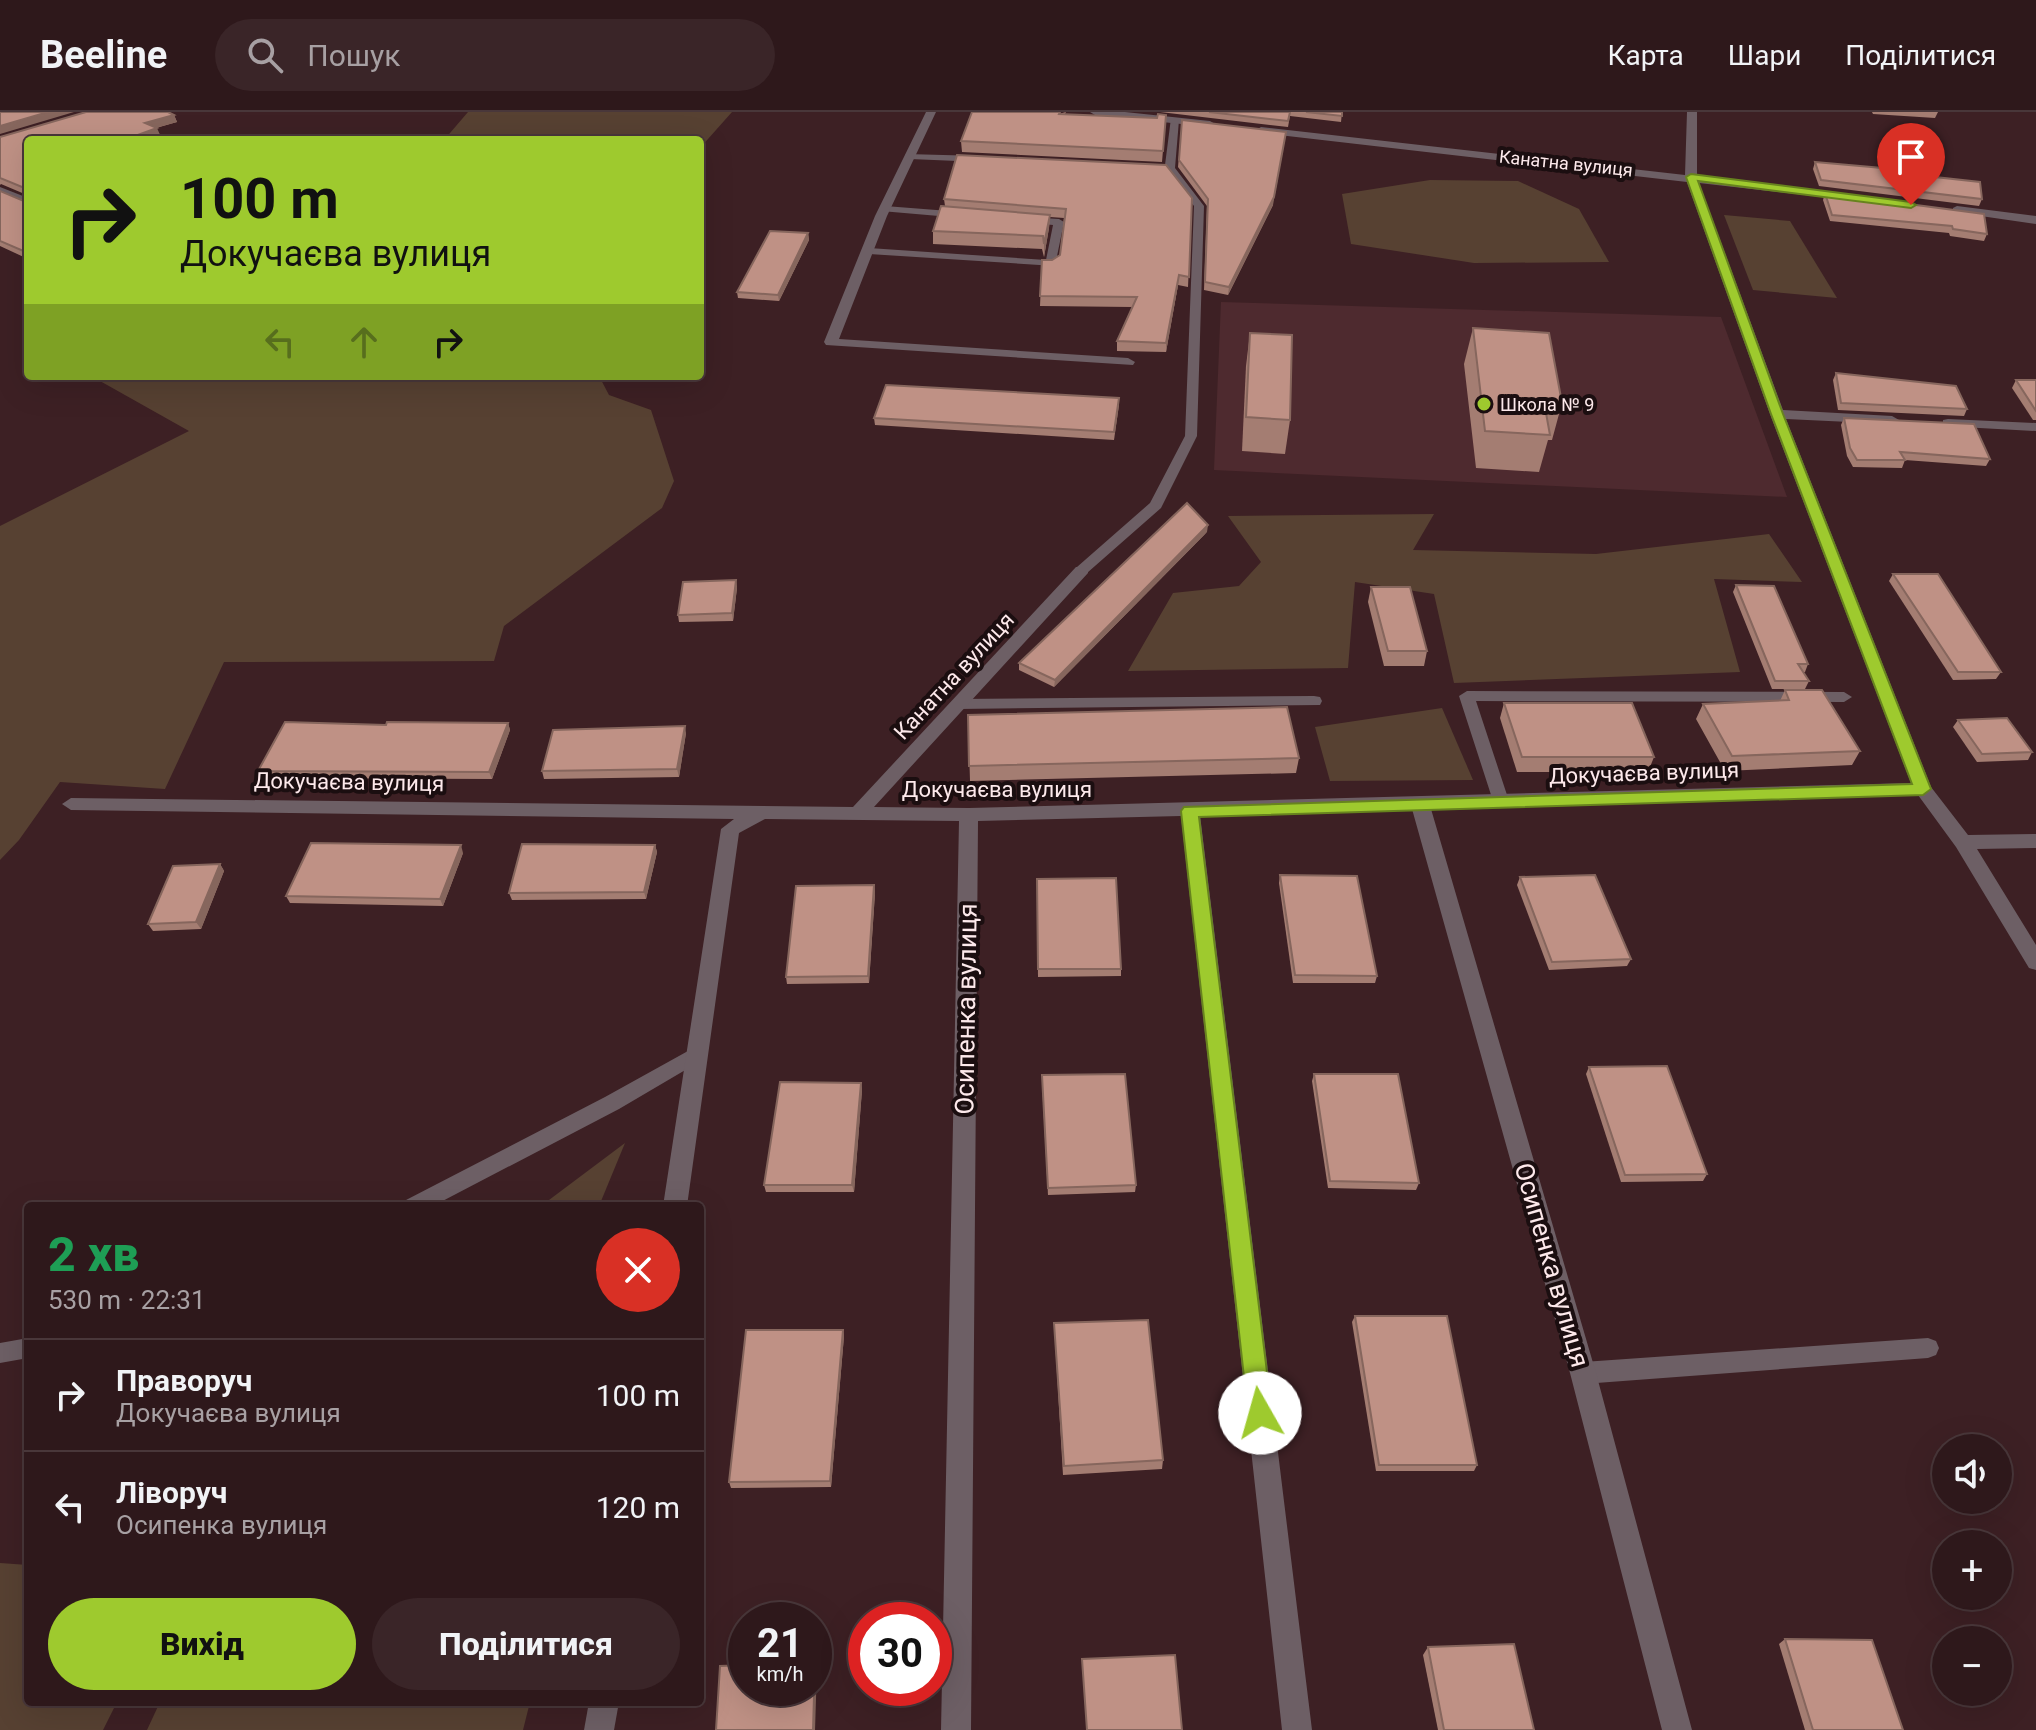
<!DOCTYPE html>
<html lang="uk">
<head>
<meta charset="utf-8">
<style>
	body { margin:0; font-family:Roboto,sans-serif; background:#3a2528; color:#f1f3f6; height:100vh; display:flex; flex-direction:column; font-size:30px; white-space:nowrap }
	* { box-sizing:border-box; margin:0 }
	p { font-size:26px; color:#a7a0a3 }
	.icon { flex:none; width:44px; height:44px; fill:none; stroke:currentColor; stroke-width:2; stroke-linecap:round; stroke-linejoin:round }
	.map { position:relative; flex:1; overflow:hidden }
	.panel { position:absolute; left:24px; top:1090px; width:680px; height:504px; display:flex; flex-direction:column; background:#2e181b; border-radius:8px; box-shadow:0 8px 32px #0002,0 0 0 2px #49373a }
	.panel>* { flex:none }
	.guide { position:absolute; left:24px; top:24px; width:680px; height:244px; border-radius:8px; box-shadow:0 8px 32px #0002,0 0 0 2px #49373a; background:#9eca2e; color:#111; overflow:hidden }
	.controls { position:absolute; left:1932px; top:1322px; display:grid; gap:16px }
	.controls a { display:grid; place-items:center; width:80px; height:80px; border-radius:50%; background:#2e181b; box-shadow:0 8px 32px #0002,0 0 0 2px #49373a; font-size:40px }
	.speed { position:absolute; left:728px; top:1490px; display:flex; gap:16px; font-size:40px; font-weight:700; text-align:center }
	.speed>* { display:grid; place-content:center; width:104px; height:104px; border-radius:50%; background:#2e181b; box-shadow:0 8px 32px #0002,0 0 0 2px #49373a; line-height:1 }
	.speed small { font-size:20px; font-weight:400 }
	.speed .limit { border:12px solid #d22; background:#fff; color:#111 }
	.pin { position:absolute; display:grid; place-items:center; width:68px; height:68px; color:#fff; margin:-82px -34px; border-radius:50% 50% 50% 0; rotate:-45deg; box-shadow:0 0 8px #0007 }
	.pin .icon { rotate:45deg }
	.me { position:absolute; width:88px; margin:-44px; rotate:353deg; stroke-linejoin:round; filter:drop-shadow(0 0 6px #0008) }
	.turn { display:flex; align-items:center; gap:28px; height:168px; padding:0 24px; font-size:36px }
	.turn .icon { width:104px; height:104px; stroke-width:2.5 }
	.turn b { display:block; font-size:56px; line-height:68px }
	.lanes { display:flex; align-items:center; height:76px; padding:0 24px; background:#0003; justify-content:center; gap:40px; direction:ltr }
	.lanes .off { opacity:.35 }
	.round { display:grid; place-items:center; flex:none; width:84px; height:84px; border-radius:42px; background:#3a2528 }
	.headline { display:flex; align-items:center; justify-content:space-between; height:136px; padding:0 24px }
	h1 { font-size:48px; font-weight:800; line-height:60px; color:#1e9e55 }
	.button { display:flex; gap:16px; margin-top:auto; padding:16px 24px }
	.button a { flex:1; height:92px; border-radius:48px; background:#9eca2e; color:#111; font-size:32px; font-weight:800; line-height:92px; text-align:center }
	.button a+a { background:#3a2528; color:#f1f3f6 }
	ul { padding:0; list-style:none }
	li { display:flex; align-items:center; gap:24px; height:112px; padding:0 24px; border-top:2px solid #49373a }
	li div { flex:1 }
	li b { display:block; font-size:30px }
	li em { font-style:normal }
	header { display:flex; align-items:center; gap:48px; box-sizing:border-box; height:112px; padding:0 40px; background:#2e181b; border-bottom:2px solid #49373a }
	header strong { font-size:38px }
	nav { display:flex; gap:44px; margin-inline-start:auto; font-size:28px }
	.search { width:560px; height:72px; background:#3a2528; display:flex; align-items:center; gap:20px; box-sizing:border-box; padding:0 28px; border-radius:44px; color:#a7a0a3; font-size:30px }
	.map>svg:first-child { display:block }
	.built { fill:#4e2a2f }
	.green { fill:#574132 }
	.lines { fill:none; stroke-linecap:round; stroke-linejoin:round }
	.service { fill:#6d5f65; fill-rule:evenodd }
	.minor { fill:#6d5f65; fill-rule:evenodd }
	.wall { fill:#a47d72 }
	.shaded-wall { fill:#86665d }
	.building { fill:#bf9185; stroke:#86665d; stroke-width:2 }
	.route { fill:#9eca2e; stroke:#67831e; stroke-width:2 }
	.poi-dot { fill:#9eca2e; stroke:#1b0e10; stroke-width:3 }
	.labels { text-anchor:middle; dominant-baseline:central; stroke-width:8; stroke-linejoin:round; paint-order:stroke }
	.far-street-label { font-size:18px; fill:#fde9eb; stroke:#1b0e10 }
	.far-poi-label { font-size:18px; fill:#fde9eb; stroke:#1b0e10; text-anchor:start }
	.street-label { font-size:22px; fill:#fde9eb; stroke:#1b0e10 }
	.near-street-label { font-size:26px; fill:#fde9eb; stroke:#1b0e10 }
</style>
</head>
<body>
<header>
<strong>Beeline</strong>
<div class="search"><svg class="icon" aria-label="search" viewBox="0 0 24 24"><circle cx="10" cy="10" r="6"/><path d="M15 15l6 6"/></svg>Пошук</div>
<nav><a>Карта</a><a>Шари</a><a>Поділитися</a></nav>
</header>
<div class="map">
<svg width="2036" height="1618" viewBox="0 0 2036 1618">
	<rect width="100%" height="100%" fill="#3d2024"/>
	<path class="built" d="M1221,190L1721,205L1787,385L1214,358Z"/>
	<g class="green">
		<path d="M468,0H732L700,36V28H444Z"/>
		<path d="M1430,68L1518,69L1579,97L1609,150L1474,151L1351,132L1342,82Z"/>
		<path d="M1724,103L1790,109L1837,186L1753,178Z"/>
		<path d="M111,264H599L609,283L651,298L674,369L662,396L504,514L494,549L224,550L165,677L60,670L19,728L0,748V414L189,319L100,269Z"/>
		<path d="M1434,402L1413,438L1596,442L1769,422L1802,470L1714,467L1740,560L1454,571L1434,482L1355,470L1348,556L1128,559L1173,481L1239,474L1261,450L1228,404Z"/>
		<path d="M1442,596L1473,668L1330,669L1315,615Z"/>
		<path d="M625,1031L599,1094H541Z"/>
		<path d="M0,1451L28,1453V1590H117L103,1618H0Z"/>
		<path d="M160,1590H530L523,1618H147Z"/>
	</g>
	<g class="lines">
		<g class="service">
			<path d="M1171,6L1179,8L1175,56L1204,94L1197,324L1161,396L1087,461H1077V455L1150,391L1185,324L1194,94L1167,59L1142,55L1147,52L1165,53Z"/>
			<path d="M906,42L981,44L986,47L981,50L910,47L905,44Z"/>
			<path d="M885,94L962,100L967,103L962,106L881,99L880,97Z"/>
			<path d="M1027,105L1059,107L1064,110L1055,154L869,142L864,139L869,136L1046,148L1053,113L1023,110L1022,108Z"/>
			<path d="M1467,579L1844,580L1852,585L1844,590L1476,589L1509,689L1501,695L1493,689L1459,584Z"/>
			<path d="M1314,584L1320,585L1322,589L1320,593L958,597L950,592L958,587Z"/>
			<path d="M697,934L704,937L707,942L704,947L619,997L433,1094H403L406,1088L605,985Z"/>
			<path d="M28,1226V1246L0,1251V1231Z"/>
			<path d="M1928,1226L1936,1229L1939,1236L1936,1243L1928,1246L1583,1272L1575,1269L1572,1261L1575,1253L1583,1250Z"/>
		</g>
		<g class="minor">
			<path d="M926,0H936L887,104L839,227L1128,246L1135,250L1133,253L826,233L824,230L875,104Z"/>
			<path d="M1090,0H1125L1210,9L1215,12L1210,15L1095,3Z"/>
			<path d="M1687,0H1697V64L1849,82L1855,85L1849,88L1699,71L1783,298L1892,304L1899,308L1892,312L1786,307L1931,675L1968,723L2036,722V736L1977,737L2036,833V858L2029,856L1956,735L1918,683L1431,697L1596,1261L1692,1618H1662L1570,1261L1412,697L1200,703L1312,1618H1282L1181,704L978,709L971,1618H941L959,709L765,707L739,721L687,1094H663L721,717L734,707L71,698L62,692L71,686L853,695L1076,455H1088V461L874,695L969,696L1911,671L1770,302L1687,70L1261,21L1256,18L1261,15L1685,63Z"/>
			<path d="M0,75L28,86V93L0,82Z"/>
			<path d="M1957,94L2036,104V112L1953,100V96Z"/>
			<path d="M1948,307L2036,311V319L1943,314V308Z"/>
			<path d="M589,1590H619L614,1618H584Z"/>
		</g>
	</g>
	<g class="wall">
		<path d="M1066,0L1065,2L1157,6L1166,3L1162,50L962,40L961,29Z"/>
		<path d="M1160,0H1342L1341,10L1290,4L1288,15Z"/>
		<path d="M1872,0H1938L1935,6L1873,2Z"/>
		<path d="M174,3L177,10L156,16L160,23L147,28H28V147L0,134V79L24,89L28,86L27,83L1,72L0,73V25Z"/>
		<path d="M1182,8L1273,93L1228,183L1204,178L1207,94L1178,55Z"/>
		<path d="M1815,50L1917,63L1982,87L1979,94L1819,74L1813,57Z"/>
		<path d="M1825,81L1987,122L1984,129L1950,124L1949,121L1830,109L1823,88Z"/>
		<path d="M1192,86L1188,175L1178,173L1166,240L1117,239V229L1132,195L1040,194L1042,148H1052L1060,143L1064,106L1050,105L1049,116L1044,145L1042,137L933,132V119L945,94L944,87Z"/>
		<path d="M808,121L809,128L779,189L738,186L737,180Z"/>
		<path d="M1473,216L1562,291L1552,328H1548L1539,360L1476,356L1464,252Z"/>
		<path d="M1250,221L1290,308L1285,342L1242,339L1246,254Z"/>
		<path d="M1836,261L1967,297L1964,304L1838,298L1833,268Z"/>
		<path d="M2016,268H2036V308H2033L2012,276Z"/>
		<path d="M1119,293L1114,328L875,313L874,306Z"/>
		<path d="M1844,306L1990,347L1986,354L1905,348L1902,356L1853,355L1847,344L1841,313Z"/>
		<path d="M1207,420L1054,575L1019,558V551Z"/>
		<path d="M1893,462L2001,560L1996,567L1953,568L1889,469Z"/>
		<path d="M736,468L737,476L733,509L679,510L678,503Z"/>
		<path d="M1736,473L1808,552L1805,560H1803L1809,569L1805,577H1772L1733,480Z"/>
		<path d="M1371,475L1427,539L1424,554H1384L1368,490Z"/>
		<path d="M1785,578L1860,639L1852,653L1725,659L1696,607L1703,592L1780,589Z"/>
		<path d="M1504,591L1654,645L1648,660H1517L1500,606Z"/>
		<path d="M968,603L1299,646L1296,661L970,669Z"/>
		<path d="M1958,608L2032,640L2028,648L1977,650L1953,615Z"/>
		<path d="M508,611L510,618L492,667L262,666L258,659L386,613Z"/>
		<path d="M686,621L679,665L544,667L542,659Z"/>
		<path d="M655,733L657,740L646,787L512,788L509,781Z"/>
		<path d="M463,741L443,794L290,791L286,784Z"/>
		<path d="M220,752L224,759L201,817L153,819L148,812Z"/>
		<path d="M1280,763L1377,864L1375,871H1293L1279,771Z"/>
		<path d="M1520,765L1631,847L1627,854L1549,858L1517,773Z"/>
		<path d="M1037,767L1121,857V864L1038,865Z"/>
		<path d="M874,773L875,781L869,871L787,872L786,865Z"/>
		<path d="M1589,955L1707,1062L1703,1069L1621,1070L1586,962Z"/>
		<path d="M1314,962L1419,1071L1416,1078L1328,1076L1312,969Z"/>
		<path d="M861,971L862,978L854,1080H766L764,1073Z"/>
		<path d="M1042,971L1136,1073L1135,1080L1048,1083Z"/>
		<path d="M1355,1204L1477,1353L1474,1359H1376L1352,1210Z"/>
		<path d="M1054,1211L1163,1348L1162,1357L1063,1363Z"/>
		<path d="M843,1218L844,1224L831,1375L731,1376L729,1370Z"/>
		<path d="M1785,1527L1903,1618H1805L1779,1532Z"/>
		<path d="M1428,1535L1534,1618H1438L1423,1543Z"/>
	</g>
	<g class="shaded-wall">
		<path d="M48,0H74L0,22V14Z"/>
		<path d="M174,3L177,10L148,18L145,11Z"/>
		<path d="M157,16L160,23L147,28H124Z"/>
		<path d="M1285,27L1273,93L1228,183L1229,175Z"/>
		<path d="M1050,103L1049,116L1044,145V132Z"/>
		<path d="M808,121L809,128L779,189L778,183Z"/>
		<path d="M1179,163L1178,173L1166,240V231Z"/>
		<path d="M1208,413L1207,420L1054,575L1055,568Z"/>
		<path d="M736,468L737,476L733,509L732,501Z"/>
		<path d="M508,611L510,618L492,667L489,660Z"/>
		<path d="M685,614L686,621L679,665L677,657Z"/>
		<path d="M461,733L463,741L443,794L440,787Z"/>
		<path d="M655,733L657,740L646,787L644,780Z"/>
		<path d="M220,752L224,759L201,817L196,810Z"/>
		<path d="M874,773L875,781L869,871L868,864Z"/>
		<path d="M861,971L862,978L854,1080L852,1073Z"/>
		<path d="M843,1218L844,1224L831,1375L830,1369Z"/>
		<path d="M815,1550L817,1555L815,1618H813Z"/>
	</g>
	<g class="building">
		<path d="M0,0H48L0,14Z"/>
		<path d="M86,0H168L174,3L145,11L157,16L124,28H28V141L0,129V79L24,89L28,86L27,77L0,66V25Z"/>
		<path d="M972,0H1060L1059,2L1157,6L1158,2L1166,3L1163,39L961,29Z"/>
		<path d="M1209,0H1290L1288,9Z"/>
		<path d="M1306,0H1342V4Z"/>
		<path d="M1182,8L1286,20L1274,85L1229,175L1205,170L1208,87L1179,48Z"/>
		<path d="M957,43L1166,53L1192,86L1189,165L1179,163L1166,231L1117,229L1137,185L1040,184L1042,148H1052L1060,143L1066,97L944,87Z"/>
		<path d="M1815,50L1916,59L1917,63L1980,70L1982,87L1821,68Z"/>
		<path d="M1825,81L1984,102L1987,122L1953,117L1952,114L1832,103Z"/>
		<path d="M941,94L1050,103L1044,132L1043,124L933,119Z"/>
		<path d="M770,119L808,121L778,183L737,180Z"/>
		<path d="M1473,216L1549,221L1562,291L1544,290L1550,323L1485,319Z"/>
		<path d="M1250,221L1292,223L1290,308L1246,305Z"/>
		<path d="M1836,261L1956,274L1967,297L1841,291Z"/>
		<path d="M2016,268H2036V299Z"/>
		<path d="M886,273L1119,286L1114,320L874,306Z"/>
		<path d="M1844,306L1974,312L1990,347L1900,340L1905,348H1857L1850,336Z"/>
		<path d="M1187,391L1208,413L1055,568L1019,551Z"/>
		<path d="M1893,462H1938L2001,560H1958Z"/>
		<path d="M736,468L732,501L678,503L683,470Z"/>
		<path d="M1736,473L1774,474L1808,552H1798L1809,569H1775Z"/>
		<path d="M1371,475H1410L1427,539H1388Z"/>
		<path d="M1785,578H1822L1860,639L1732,644L1703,592L1789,588Z"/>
		<path d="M1504,591H1632L1654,645H1522Z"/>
		<path d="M1287,595L1299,646L969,654L968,603Z"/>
		<path d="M2007,606L2032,640L1982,642L1958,608Z"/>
		<path d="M285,610L386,613L387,610L508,611L489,660L258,659Z"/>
		<path d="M685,614L677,657L542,659L553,618Z"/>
		<path d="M311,731L461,733L440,787L286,784Z"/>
		<path d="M522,732L655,733L644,780L509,781Z"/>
		<path d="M220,752L196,810L148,812L173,754Z"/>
		<path d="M1280,763L1357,764L1377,864L1295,863Z"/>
		<path d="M1595,763L1631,847L1552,850L1520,765Z"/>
		<path d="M1116,766L1121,857H1038L1037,767Z"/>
		<path d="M874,773L868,864L786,865L796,774Z"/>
		<path d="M1667,954L1707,1062L1625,1063L1589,955Z"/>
		<path d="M1125,962L1136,1073L1048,1076L1042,963Z"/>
		<path d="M1314,962H1398L1419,1071L1330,1069Z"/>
		<path d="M780,970L861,971L852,1073H764Z"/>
		<path d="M1355,1204H1447L1477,1353H1379Z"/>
		<path d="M1148,1208L1163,1348L1064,1354L1054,1211Z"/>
		<path d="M746,1218H843L830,1369L729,1370Z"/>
		<path d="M1785,1527L1872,1528L1903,1618H1813Z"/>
		<path d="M1514,1532L1534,1618H1444L1428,1535Z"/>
		<path d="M1175,1543L1182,1618H1087L1082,1547Z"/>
		<path d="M814,1550H815L813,1618H716L720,1554L746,1553V1576H814Z"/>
	</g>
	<path class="route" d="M1691,62L1911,90L1916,93L1911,96L1698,69L1783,302L1931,677L1923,683L1199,705L1272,1301L1268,1309L1260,1312L1252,1309L1248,1301L1181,699L1184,695L1912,672L1771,302L1686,65Z"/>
	<circle class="poi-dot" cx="1484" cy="292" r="8"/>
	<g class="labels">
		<g class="far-street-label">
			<text transform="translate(1566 51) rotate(6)">Канатна вулиця</text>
		</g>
		<g class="far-poi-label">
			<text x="1500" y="292">Школа № 9</text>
		</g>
		<g class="street-label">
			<text transform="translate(954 564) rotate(-47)">Канатна вулиця</text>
			<text transform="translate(1644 661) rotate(-2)">Докучаєва вулиця</text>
			<text transform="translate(349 670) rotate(1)">Докучаєва вулиця</text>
			<text x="997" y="677">Докучаєва вулиця</text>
		</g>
		<g class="near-street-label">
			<text transform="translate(966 897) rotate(-89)">Осипенка вулиця</text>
			<text transform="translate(1552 1153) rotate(74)">Осипенка вулиця</text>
		</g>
	</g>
</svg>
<div class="controls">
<a><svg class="icon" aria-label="sound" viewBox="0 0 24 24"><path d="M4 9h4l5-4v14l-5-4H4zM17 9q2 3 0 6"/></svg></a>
<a>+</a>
<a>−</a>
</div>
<div class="speed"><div>21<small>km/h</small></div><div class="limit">30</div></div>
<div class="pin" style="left:1911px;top:93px;background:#d93025"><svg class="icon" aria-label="arrive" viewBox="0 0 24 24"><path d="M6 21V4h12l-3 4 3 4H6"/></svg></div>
<svg class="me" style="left:1260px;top:1301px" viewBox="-20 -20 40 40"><circle r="19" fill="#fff"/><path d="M0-13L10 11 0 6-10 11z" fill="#9eca2e"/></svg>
<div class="guide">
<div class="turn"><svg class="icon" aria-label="right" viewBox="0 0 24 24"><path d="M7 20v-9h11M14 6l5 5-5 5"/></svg><div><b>100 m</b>Докучаєва вулиця</div></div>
<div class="lanes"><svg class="icon off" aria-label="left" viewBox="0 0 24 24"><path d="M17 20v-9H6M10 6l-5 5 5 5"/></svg><svg class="icon off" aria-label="ahead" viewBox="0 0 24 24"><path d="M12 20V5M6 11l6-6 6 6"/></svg><svg class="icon" aria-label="right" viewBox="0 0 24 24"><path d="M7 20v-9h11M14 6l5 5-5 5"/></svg></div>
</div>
<section class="panel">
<div class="headline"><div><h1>2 хв</h1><p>530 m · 22:31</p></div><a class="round" style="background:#d93025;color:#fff"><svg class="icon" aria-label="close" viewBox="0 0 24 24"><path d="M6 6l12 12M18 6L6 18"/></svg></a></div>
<ul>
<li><svg class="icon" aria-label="right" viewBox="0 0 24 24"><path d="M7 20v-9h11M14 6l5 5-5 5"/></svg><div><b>Праворуч</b><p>Докучаєва вулиця</p></div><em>100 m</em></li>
<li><svg class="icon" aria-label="left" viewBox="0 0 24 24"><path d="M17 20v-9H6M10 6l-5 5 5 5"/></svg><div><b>Ліворуч</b><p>Осипенка вулиця</p></div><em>120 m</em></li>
</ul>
<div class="button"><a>Вихід</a><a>Поділитися</a></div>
</section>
</div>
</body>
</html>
